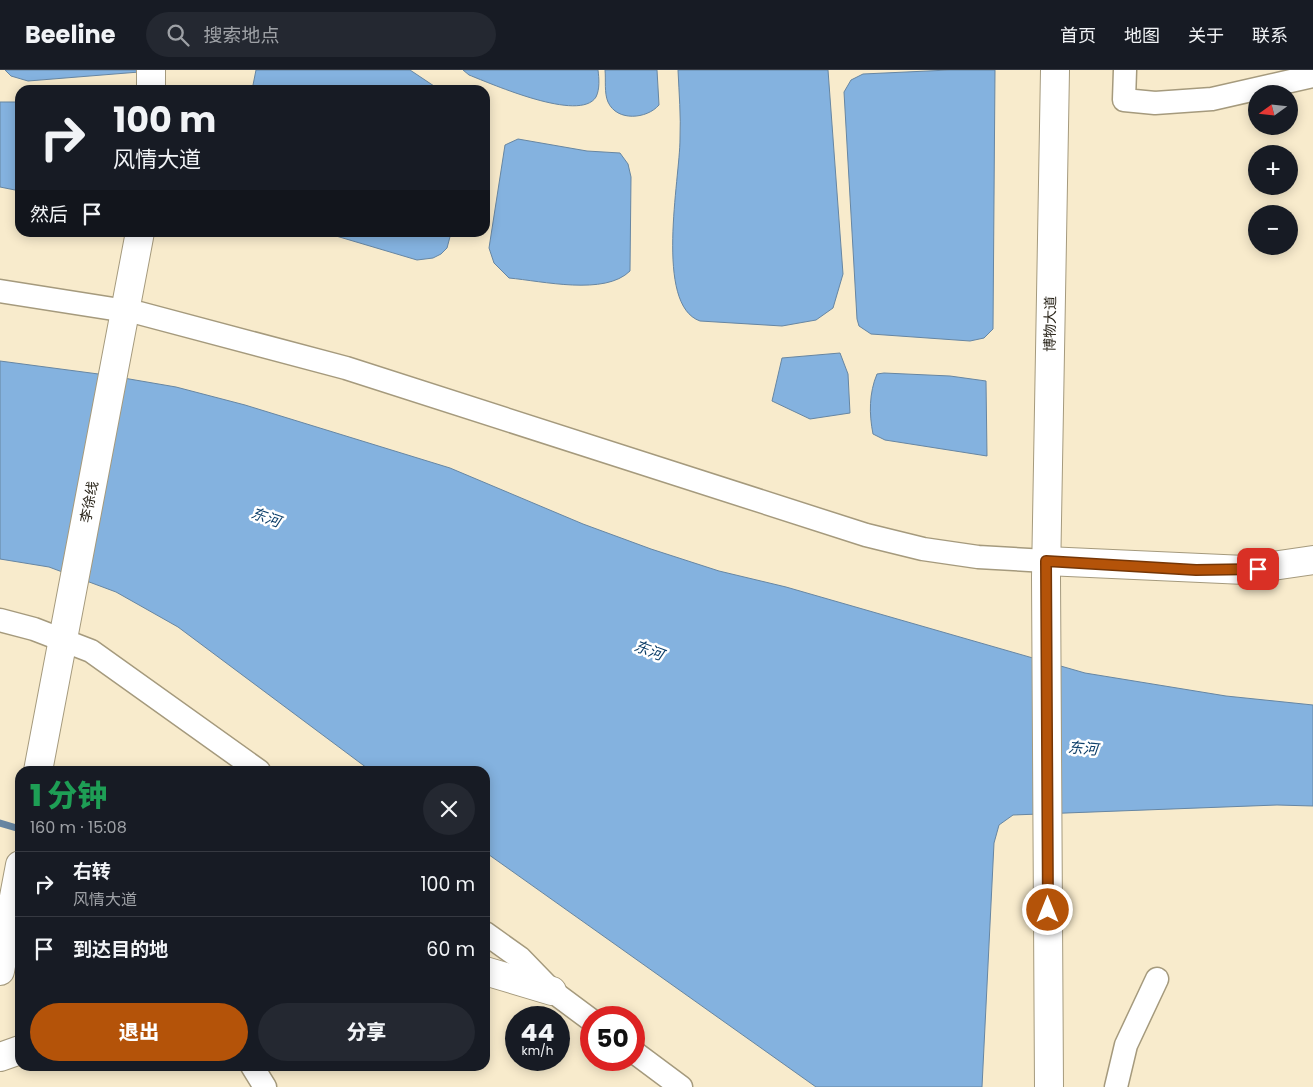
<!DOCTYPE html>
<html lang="zh">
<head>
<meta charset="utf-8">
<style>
	body { margin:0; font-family:Poppins,"Noto Sans SC",sans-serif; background:#242831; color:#f1f3f6; height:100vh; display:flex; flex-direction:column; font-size:19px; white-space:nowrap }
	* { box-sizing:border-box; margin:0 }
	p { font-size:16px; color:#9ea1a6 }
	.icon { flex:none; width:28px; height:28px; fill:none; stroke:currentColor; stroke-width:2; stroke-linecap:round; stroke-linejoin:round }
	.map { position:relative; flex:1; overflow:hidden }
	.details { position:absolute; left:15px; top:696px; width:475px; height:305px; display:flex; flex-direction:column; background:#171b24; border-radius:15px; box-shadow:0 2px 12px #0003 }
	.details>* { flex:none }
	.top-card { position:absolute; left:15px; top:15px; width:475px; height:152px; border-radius:15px; box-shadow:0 2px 12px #0003; background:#171b24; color:#f1f3f6; overflow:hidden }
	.needle { width:32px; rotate:255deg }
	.controls { position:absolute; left:1248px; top:15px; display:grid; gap:10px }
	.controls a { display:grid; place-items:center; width:50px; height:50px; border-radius:50%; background:#171b24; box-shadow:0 2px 12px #0003; font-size:25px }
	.speed { position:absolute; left:505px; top:936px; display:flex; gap:10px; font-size:25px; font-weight:700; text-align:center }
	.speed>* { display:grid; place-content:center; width:65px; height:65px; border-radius:50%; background:#171b24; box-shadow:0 2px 12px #0003; line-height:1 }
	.speed small { font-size:12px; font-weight:400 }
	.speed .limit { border:8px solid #d22; background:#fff; color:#111 }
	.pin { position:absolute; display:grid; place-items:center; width:42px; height:42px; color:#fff; margin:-21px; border-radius:10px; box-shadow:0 2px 8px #0006 }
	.me { position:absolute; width:55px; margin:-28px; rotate:0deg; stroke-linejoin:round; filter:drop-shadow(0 0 4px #0008) }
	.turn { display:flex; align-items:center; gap:18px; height:105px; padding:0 15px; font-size:22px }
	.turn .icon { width:65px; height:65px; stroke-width:2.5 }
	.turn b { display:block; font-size:35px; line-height:42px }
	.then { display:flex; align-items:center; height:48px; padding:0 15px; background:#0003; gap:10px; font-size:19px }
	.round { display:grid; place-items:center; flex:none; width:52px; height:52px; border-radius:26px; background:#242831 }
	.head { display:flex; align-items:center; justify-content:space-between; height:85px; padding:0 15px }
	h1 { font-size:30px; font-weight:800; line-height:38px; color:#1e9e55 }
	.primary-button { display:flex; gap:10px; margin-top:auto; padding:10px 15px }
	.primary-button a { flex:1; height:58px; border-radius:30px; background:#b45309; color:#fff; font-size:20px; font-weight:800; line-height:58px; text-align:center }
	.primary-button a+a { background:#242831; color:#f1f3f6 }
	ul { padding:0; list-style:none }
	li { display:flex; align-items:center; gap:15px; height:65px; padding:0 15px; border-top:1px solid #363941 }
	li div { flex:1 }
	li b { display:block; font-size:19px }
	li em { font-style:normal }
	header { display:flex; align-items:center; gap:30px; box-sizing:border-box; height:70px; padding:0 25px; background:#171b24; border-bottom:1px solid #363941 }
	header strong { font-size:24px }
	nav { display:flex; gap:28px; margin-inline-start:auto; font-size:18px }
	.search { width:350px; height:45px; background:#242831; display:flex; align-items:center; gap:12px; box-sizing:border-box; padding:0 18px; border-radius:28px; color:#9ea1a6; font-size:19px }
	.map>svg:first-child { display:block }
	.water { fill:#84b2df; stroke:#6786a2 }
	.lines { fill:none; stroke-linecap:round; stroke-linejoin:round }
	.stream { stroke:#6786a2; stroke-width:7 }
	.street-casing { stroke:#a59a7d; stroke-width:25 }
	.secondary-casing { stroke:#a59a7d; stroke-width:30 }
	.street { stroke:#fff; stroke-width:22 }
	.secondary { stroke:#fff; stroke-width:28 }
	.route-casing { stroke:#753606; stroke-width:12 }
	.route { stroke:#b45309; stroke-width:9 }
	.labels { text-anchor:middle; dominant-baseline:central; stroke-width:5; stroke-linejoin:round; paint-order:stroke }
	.street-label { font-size:14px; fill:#231e13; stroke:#fff }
	.water-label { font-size:15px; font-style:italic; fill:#0d3f6a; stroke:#fff }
</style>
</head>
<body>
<header>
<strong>Beeline</strong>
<div class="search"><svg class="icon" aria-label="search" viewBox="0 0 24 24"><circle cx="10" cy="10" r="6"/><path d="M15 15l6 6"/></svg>搜索地点</div>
<nav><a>首页</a><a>地图</a><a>关于</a><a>联系</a></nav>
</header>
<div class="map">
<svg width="1313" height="1017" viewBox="0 0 1313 1017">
	<rect width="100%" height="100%" fill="#f8ebcc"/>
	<g class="water">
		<path d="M5,0H164L28,11L11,6Z"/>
		<path d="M256,0H410L440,20H252Z"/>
		<path d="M463,0H598C599,8 600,19 596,27C580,53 492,14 469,5Z"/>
		<path d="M605,0H657L659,35C647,49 617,52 608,32C604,23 606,10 605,0Z"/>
		<path d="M678,0H828L843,204L833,238L816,250L782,256L700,251C654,235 680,108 680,69C681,46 679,23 678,0Z"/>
		<path d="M949,0H995L993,259L984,268L970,271L871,264L859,256L857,249L844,22L851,10L863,4Z"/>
		<path d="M0,32H20V121L0,117Z"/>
		<path d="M518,69L587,81L620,83L628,94L631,107L630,201C605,226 542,211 509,208L494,193L489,178L505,75Z"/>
		<path d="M326,163L451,162V163L447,178L441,184L433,188L417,190Z"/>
		<path d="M840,283L848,304L850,343L810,349L772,331L782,288Z"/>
		<path d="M0,291L106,305L176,317L245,335L450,398L583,454L651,479L719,501L786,517L1085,603L1226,626L1313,635V736L1277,735L1013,745L999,755L994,773L982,1017H816L485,782V701H371L178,557L116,522L49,497L0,489Z"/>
		<path d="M884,303L950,306L986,311L987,386L885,370L873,364C869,344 869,323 877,304Z"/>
	</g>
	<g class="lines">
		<path class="stream" d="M0,753L20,759"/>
		<g class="street-casing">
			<g id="street">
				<path d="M1125,0L1124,30L1155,33L1212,29L1313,6"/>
				<path d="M0,221L139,243L346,298L866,465L923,479L978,487L1046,491"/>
				<path d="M0,550L34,559L91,581L259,701"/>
				<path d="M485,863L520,888L552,921L591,950"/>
				<path d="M634,982L681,1017"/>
				<path d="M252,996L265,1017"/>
				<path d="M1116,1017L1126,975L1157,909"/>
			</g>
		</g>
		<g class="secondary-casing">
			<g id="secondary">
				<path d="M151,0V20"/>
				<path d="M1046,491L1245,500L1313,490"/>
				<path d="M38,701L140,162"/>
				<path d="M0,901L20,795"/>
				<path d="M485,901L552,921"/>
				<path d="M0,987L20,980"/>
				<path d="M1049,1017L1046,507L1055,0"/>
			</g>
		</g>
		<use href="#street" class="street"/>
		<use href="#secondary" class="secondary"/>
	</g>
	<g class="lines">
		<g class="route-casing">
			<path id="route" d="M1048,840L1046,491L1196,500L1258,499"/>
		</g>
		<use href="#route" class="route"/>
	</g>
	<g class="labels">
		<g class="street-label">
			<text transform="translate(1050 254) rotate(-89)">博物大道</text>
			<text transform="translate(89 432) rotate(-79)">李徐线</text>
		</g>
		<g class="water-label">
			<text transform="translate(266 447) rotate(19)">东河</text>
			<text transform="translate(649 580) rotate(20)">东河</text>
			<text transform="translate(1083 678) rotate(5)">东河</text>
		</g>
	</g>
</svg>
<div class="controls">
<a><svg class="needle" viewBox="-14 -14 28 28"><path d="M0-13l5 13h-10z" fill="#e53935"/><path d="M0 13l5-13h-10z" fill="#9ea1a6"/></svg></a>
<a>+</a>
<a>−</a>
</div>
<div class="speed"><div>44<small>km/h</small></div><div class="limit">50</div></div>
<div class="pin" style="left:1258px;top:499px;background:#d93025"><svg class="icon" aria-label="arrive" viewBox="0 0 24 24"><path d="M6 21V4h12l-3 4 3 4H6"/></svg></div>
<svg class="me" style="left:1048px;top:840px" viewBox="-20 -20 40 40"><circle r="17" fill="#b45309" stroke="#fff" stroke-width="3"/><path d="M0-11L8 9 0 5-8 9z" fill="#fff"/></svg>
<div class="top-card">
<div class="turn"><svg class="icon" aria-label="right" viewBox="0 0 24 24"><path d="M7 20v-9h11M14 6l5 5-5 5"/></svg><div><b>100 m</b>风情大道</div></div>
<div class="then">然后<svg class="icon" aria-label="arrive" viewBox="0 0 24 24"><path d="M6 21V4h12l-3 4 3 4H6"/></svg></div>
</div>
<section class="details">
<div class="head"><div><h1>1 分钟</h1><p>160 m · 15:08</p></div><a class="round"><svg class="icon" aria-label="close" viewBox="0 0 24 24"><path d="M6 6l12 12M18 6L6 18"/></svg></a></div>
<ul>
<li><svg class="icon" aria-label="right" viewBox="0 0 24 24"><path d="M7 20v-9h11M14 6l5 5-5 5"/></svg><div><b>右转</b><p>风情大道</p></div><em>100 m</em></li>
<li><svg class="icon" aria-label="arrive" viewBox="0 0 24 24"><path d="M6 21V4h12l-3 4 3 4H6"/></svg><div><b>到达目的地</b></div><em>60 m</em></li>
</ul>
<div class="primary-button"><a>退出</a><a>分享</a></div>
</section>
</div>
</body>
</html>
